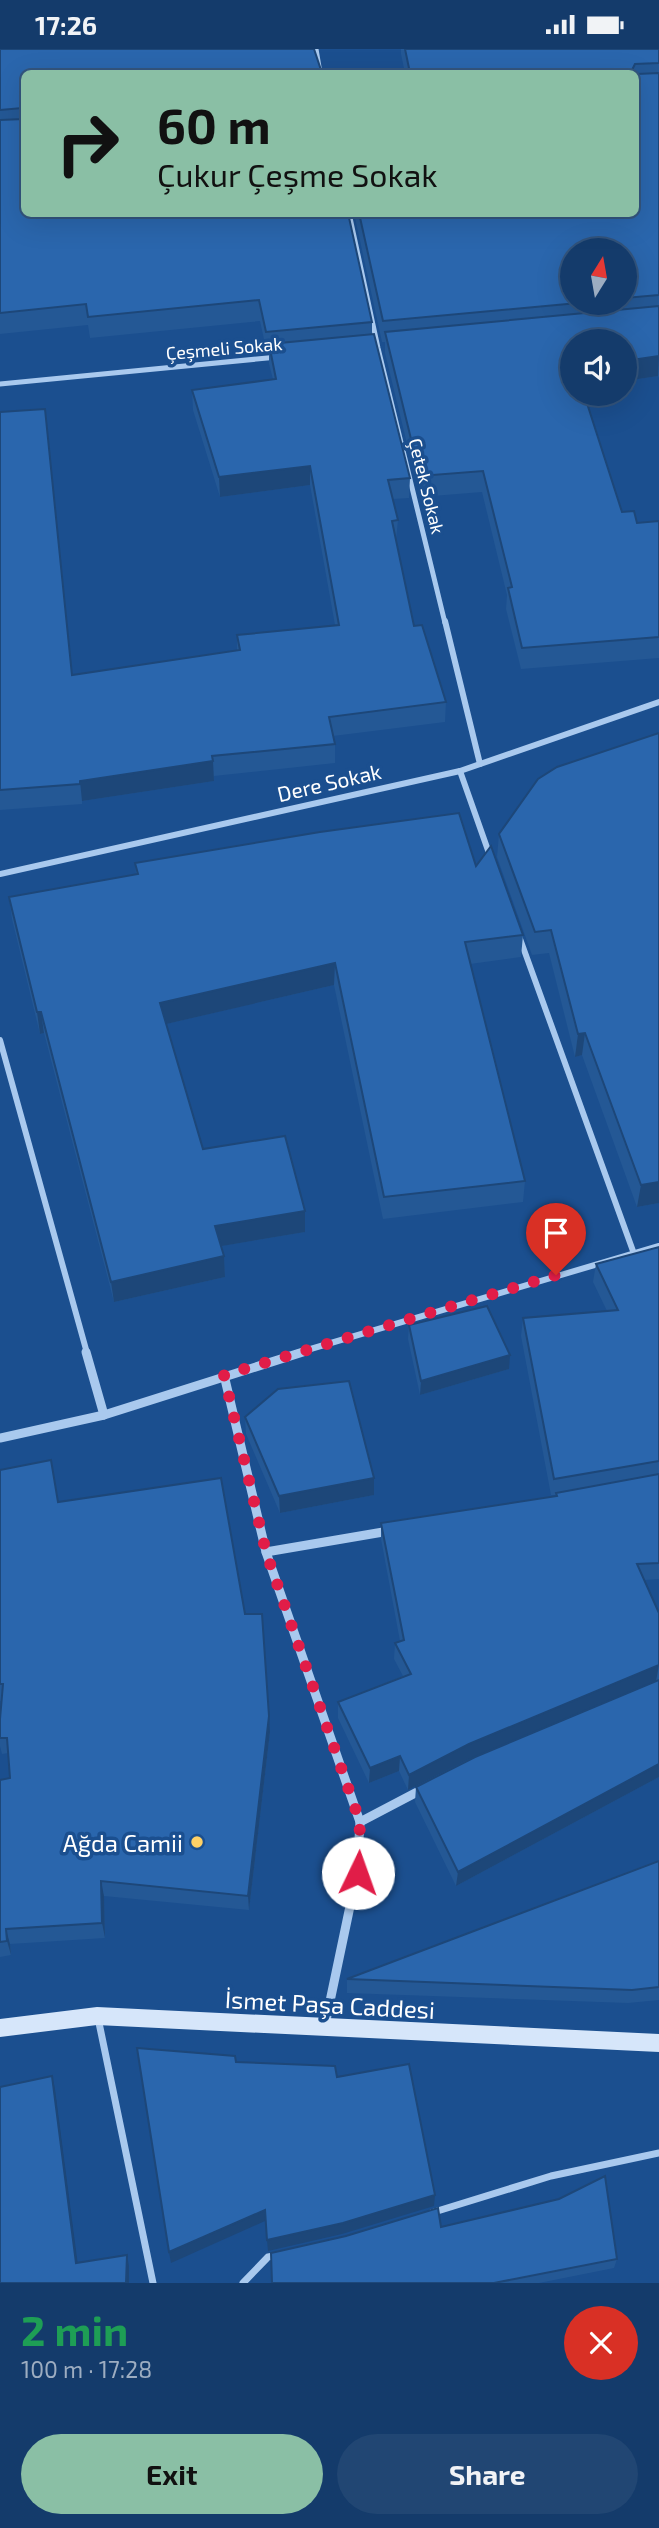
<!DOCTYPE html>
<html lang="en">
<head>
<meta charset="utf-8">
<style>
	body { margin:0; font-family:"Exo 2",sans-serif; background:#214673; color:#f1f3f6; height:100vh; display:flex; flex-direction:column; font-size:26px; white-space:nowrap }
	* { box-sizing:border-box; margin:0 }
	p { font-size:23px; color:#9dadc1 }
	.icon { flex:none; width:38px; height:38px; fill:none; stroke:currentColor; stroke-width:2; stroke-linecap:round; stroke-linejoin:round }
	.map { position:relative; height:2234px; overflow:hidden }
	.sheet { display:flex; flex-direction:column; background:#143b6b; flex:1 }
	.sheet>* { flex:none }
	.hud { position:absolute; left:21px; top:21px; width:618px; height:147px; border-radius:10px; box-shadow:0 7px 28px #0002,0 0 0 2px #33557e; background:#8abfa5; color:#111; overflow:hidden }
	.needle { width:46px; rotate:11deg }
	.fabs { position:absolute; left:560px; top:189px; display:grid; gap:14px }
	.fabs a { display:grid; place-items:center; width:77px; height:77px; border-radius:50%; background:#143b6b; box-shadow:0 7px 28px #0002,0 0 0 2px #33557e; font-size:35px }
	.pin { position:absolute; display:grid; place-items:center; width:60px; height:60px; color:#fff; margin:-72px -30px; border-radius:50% 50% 50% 0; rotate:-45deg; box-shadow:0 0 7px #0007 }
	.pin .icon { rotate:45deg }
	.me { position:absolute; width:77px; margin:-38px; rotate:3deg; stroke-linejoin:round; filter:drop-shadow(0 0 5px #0008) }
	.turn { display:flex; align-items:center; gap:24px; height:147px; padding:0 21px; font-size:32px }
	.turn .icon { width:91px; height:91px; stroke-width:2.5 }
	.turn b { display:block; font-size:49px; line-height:60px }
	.round { display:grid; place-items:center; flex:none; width:74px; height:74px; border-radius:37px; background:#214673 }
	.headline { display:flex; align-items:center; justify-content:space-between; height:119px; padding:0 21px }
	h1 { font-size:42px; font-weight:700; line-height:52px; color:#1e9e55 }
	.button { display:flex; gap:14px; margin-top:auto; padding:14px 21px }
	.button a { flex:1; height:80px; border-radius:42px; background:#8abfa5; color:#111; font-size:28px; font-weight:700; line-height:80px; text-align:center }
	.button a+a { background:#214673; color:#f1f3f6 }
	.status { display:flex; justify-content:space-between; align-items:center; height:49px; padding:0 35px; background:#143b6b; direction:ltr }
	.status svg { height:19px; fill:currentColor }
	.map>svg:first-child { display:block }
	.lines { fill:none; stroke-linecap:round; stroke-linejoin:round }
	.pedestrian { stroke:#a9c9ee; stroke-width:7 }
	.minor-far2 { stroke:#a9c9ee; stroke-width:5 }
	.minor-far1 { stroke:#a9c9ee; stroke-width:6 }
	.minor { stroke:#a9c9ee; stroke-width:9 }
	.secondary { fill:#d6e6fa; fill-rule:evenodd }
	.wall { fill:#245895; fill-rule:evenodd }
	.shaded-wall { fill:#1d4779 }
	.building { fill:#2a66ad; stroke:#1d4779; stroke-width:2 }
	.route { stroke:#e11d48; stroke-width:12; stroke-dasharray:0 21.6 }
	.poi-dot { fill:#ffd166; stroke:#1b4f8f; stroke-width:2.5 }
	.labels { text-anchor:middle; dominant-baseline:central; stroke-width:7; stroke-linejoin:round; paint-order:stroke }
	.far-street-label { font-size:18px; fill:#fff; stroke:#1b4f8f }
	.street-label { font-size:21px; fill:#fff; stroke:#1b4f8f }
	.near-poi-label { font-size:24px; fill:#fff; stroke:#1b4f8f; text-anchor:end }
	.near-street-label { font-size:24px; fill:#fff; stroke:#1b4f8f }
</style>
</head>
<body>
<div class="status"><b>17:26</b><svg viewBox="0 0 49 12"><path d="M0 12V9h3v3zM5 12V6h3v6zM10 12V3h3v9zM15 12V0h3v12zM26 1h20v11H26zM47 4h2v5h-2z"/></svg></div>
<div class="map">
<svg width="659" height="2234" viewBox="0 0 659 2234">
	<rect width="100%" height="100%" fill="#1b4f8f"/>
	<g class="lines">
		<g class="pedestrian">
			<path d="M98,1969L153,2234"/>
			<path d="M431,2164L551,2127L659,2104"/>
			<path d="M243,2234L268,2208L279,2206"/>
		</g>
		<g class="minor-far2">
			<path d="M316,0L320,24"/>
			<path d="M349,164L378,299L445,574"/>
			<path d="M0,335L278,308"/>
		</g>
		<g class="minor-far1">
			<path d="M445,572L480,715"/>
			<path d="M460,722L490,807"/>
			<path d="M0,825L460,722L659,653"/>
			<path d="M519,887L633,1202"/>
			<path d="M0,991L87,1304"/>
			<path d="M297,1304L659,1197"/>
		</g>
		<g class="minor">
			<path d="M86,1303L104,1366"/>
			<path d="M224,1326L266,1503L360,1773L357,1824L325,1976"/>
			<path d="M0,1389L104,1366L303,1303"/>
			<path d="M266,1503L389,1482"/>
			<path d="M360,1773L421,1741"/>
		</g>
		<path class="secondary" d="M97,1958L659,1985V2003L97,1976L0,1988V1970Z"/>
	</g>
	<g class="wall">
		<path d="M0,0L24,24V164L372,273V285L410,429L409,449L393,450L398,471L396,491L414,577L446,653L445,673L333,687L335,695V714L214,727V732L82,752V755L0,761V363L72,626L237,602V586L335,576L310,436L220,448L193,361L192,341L273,330L269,315V304H267L260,272L90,289L88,276L0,285Z"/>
		<path d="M401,0H659V329L658,327L625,332V292L572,345L622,463L637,474L659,472V609L521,620L506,560L507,546L482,443L420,448L385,304V293H382L354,164H635V24H405L401,5ZM625,201V254H572Z"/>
		<path d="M538,730L659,1154L637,1158L582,1006L575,1008L549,904L532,906L497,808L499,785Z"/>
		<path d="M135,814L476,817L523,886L521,908L470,915L525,1132L523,1153L383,1170L334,936L166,975L203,1100L305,1183L221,1197L224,1207L225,1228L114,1253L44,984L40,985L12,870L9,848L136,825Z"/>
		<path d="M659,1198V1530L644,1531L659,1564V1728L456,1837L415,1753L416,1738L658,1632H656L467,1711L408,1741L399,1722L369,1734L338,1669V1653L403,1627L394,1610L395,1594L400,1592L381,1490V1474L556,1447V1446H551L521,1287L523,1269L607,1262L593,1233L596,1215Z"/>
		<path d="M409,1276L509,1320L420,1346L408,1290Z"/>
		<path d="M245,1368L374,1446L280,1464L246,1385Z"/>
		<path d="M0,1421L58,1453L245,1565L270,1683L249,1861L104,1847L105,1889L10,1895L11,1906L0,1908V1731L10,1729L8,1704L2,1705L0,1697V1670L2,1652H0Z"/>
		<path d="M659,1812V1951L628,1954L347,1944V1930Z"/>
		<path d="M441,2178L617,2210L614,2219L539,2234H272Z"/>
	</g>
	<g class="shaded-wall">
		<path d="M659,307L658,327L625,332V312Z"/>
		<path d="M310,417V436L220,448L219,428Z"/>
		<path d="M213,712L214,732L82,752L80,732Z"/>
		<path d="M335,914L334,936L162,976L160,954Z"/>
		<path d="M37,963H41L44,984L40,985Z"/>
		<path d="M585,984L582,1006L575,1008L578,985Z"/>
		<path d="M659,1133V1154L637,1158L641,1136Z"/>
		<path d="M305,1162V1183L216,1198L215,1177Z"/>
		<path d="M224,1207L225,1228L114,1253L111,1233Z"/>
		<path d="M510,1306L509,1320L420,1346L421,1332Z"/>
		<path d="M374,1429V1446L280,1464L279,1447Z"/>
		<path d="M659,1616L656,1632L467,1711L408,1741L409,1726L469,1695Z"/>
		<path d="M269,1667L270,1683L249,1861L248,1847Z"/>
		<path d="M400,1707L399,1722L369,1734L370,1719Z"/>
		<path d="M659,1715V1728L456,1837L458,1823Z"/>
		<path d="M101,1832L104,1847L105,1889L102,1874Z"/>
		<path d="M6,1880L10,1895L11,1906L7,1892Z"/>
		<path d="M52,2027L55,2040L79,2224L76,2214Z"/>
		<path d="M435,2146L434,2157L342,2185L268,2202L267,2191Z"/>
		<path d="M265,2161V2172L171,2214L169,2203Z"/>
		<path d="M127,2206L129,2217V2234H126Z"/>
	</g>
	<g class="building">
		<path d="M0,0H314L322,24H24V62L22,59L0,61Z"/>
		<path d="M405,0H659V14L635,15L632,21L637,25L659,24V246L625,249V201H572V254H578L383,272L359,164H635V24H410Z"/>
		<path d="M24,68V164H348L372,273L266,283L259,251L88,268L86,255L0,264V71L23,70Z"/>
		<path d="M659,257V307L625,312V292H572V345H584L622,463L634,462L637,474L659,472V588L522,599L508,539L512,538L483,422L420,427L385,283Z"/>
		<path d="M374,285L410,429L388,431L398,471L392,472L414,577L422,576L446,653L329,668L335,695L212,707L213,712L80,732V735L0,741V363L45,360L72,626L240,601L237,586L339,576L310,417L219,428L192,341L276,330L269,295Z"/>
		<path d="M659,684V1133L641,1136L585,984L578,985L551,881L535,883L499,785L538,730L557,718Z"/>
		<path d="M459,764L476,817L491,797L523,886L465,893L525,1132L384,1148L335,914L160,954L203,1100L285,1087L305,1162L215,1177L224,1207L111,1233L41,963H37L9,848L138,825L135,814L320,783Z"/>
		<path d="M659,1198V1412L554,1430L523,1269L618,1261L596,1215Z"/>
		<path d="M487,1257L510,1306L421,1332L409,1276Z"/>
		<path d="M349,1332L374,1429L279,1447L245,1368L278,1340Z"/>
		<path d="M51,1411L58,1453L221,1429L245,1565H262L269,1667L248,1847L101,1832L102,1874L6,1880L7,1892L0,1893V1731L10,1729L7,1689H0V1670L3,1635H0V1421Z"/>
		<path d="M659,1425V1514L637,1515L659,1564V1616L469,1695L409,1726L400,1707L370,1719L338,1653L411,1625L395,1594L404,1591L381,1474L557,1447L556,1444Z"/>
		<path d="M659,1631V1715L458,1823L416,1738L475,1708Z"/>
		<path d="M659,1812V1938L632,1941L347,1930Z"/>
		<path d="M137,1999L235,2007L236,2013L335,2017L337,2028L409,2015L435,2146L343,2174L267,2191L265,2161L169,2203Z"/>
		<path d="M52,2027L76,2214L127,2206L126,2234H0V2038Z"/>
		<path d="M605,2127L617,2210L494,2234H272L271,2204L346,2187L438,2159L441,2178L559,2150Z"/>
	</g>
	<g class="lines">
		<path class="route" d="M358,1824L360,1773L266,1503L224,1326L556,1226"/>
	</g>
	<circle class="poi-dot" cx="197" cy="1793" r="7"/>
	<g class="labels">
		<g class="far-street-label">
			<text transform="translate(224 299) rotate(-5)">Çeşmeli Sokak</text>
			<text transform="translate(427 437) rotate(76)">Çetek Sokak</text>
		</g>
		<g class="street-label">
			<text transform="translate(329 733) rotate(-13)">Dere Sokak</text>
		</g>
		<g class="near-poi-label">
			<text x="183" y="1793">Ağda Camii</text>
		</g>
		<g class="near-street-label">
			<text transform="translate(330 1955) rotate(3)">İsmet Paşa Caddesi</text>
		</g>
	</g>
</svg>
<div class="fabs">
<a><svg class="needle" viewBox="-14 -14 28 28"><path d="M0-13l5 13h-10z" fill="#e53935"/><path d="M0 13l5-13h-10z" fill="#9dadc1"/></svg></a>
<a><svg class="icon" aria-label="sound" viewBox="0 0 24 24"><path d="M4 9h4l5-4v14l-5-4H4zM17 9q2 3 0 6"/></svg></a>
</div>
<div class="pin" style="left:556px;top:1226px;background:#d93025"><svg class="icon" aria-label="arrive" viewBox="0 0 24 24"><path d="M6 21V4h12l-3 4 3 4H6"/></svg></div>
<svg class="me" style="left:358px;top:1824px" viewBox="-20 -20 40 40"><circle r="19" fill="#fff"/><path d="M0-13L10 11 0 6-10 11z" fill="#e11d48"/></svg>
<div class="hud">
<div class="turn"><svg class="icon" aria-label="right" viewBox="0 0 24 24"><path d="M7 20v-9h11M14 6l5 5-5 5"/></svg><div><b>60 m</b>Çukur Çeşme Sokak</div></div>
</div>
</div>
<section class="sheet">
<div class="headline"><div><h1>2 min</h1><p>100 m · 17:28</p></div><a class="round" style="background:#d93025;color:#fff"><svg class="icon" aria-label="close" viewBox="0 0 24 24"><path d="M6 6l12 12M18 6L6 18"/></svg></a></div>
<div class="button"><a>Exit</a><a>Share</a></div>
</section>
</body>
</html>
